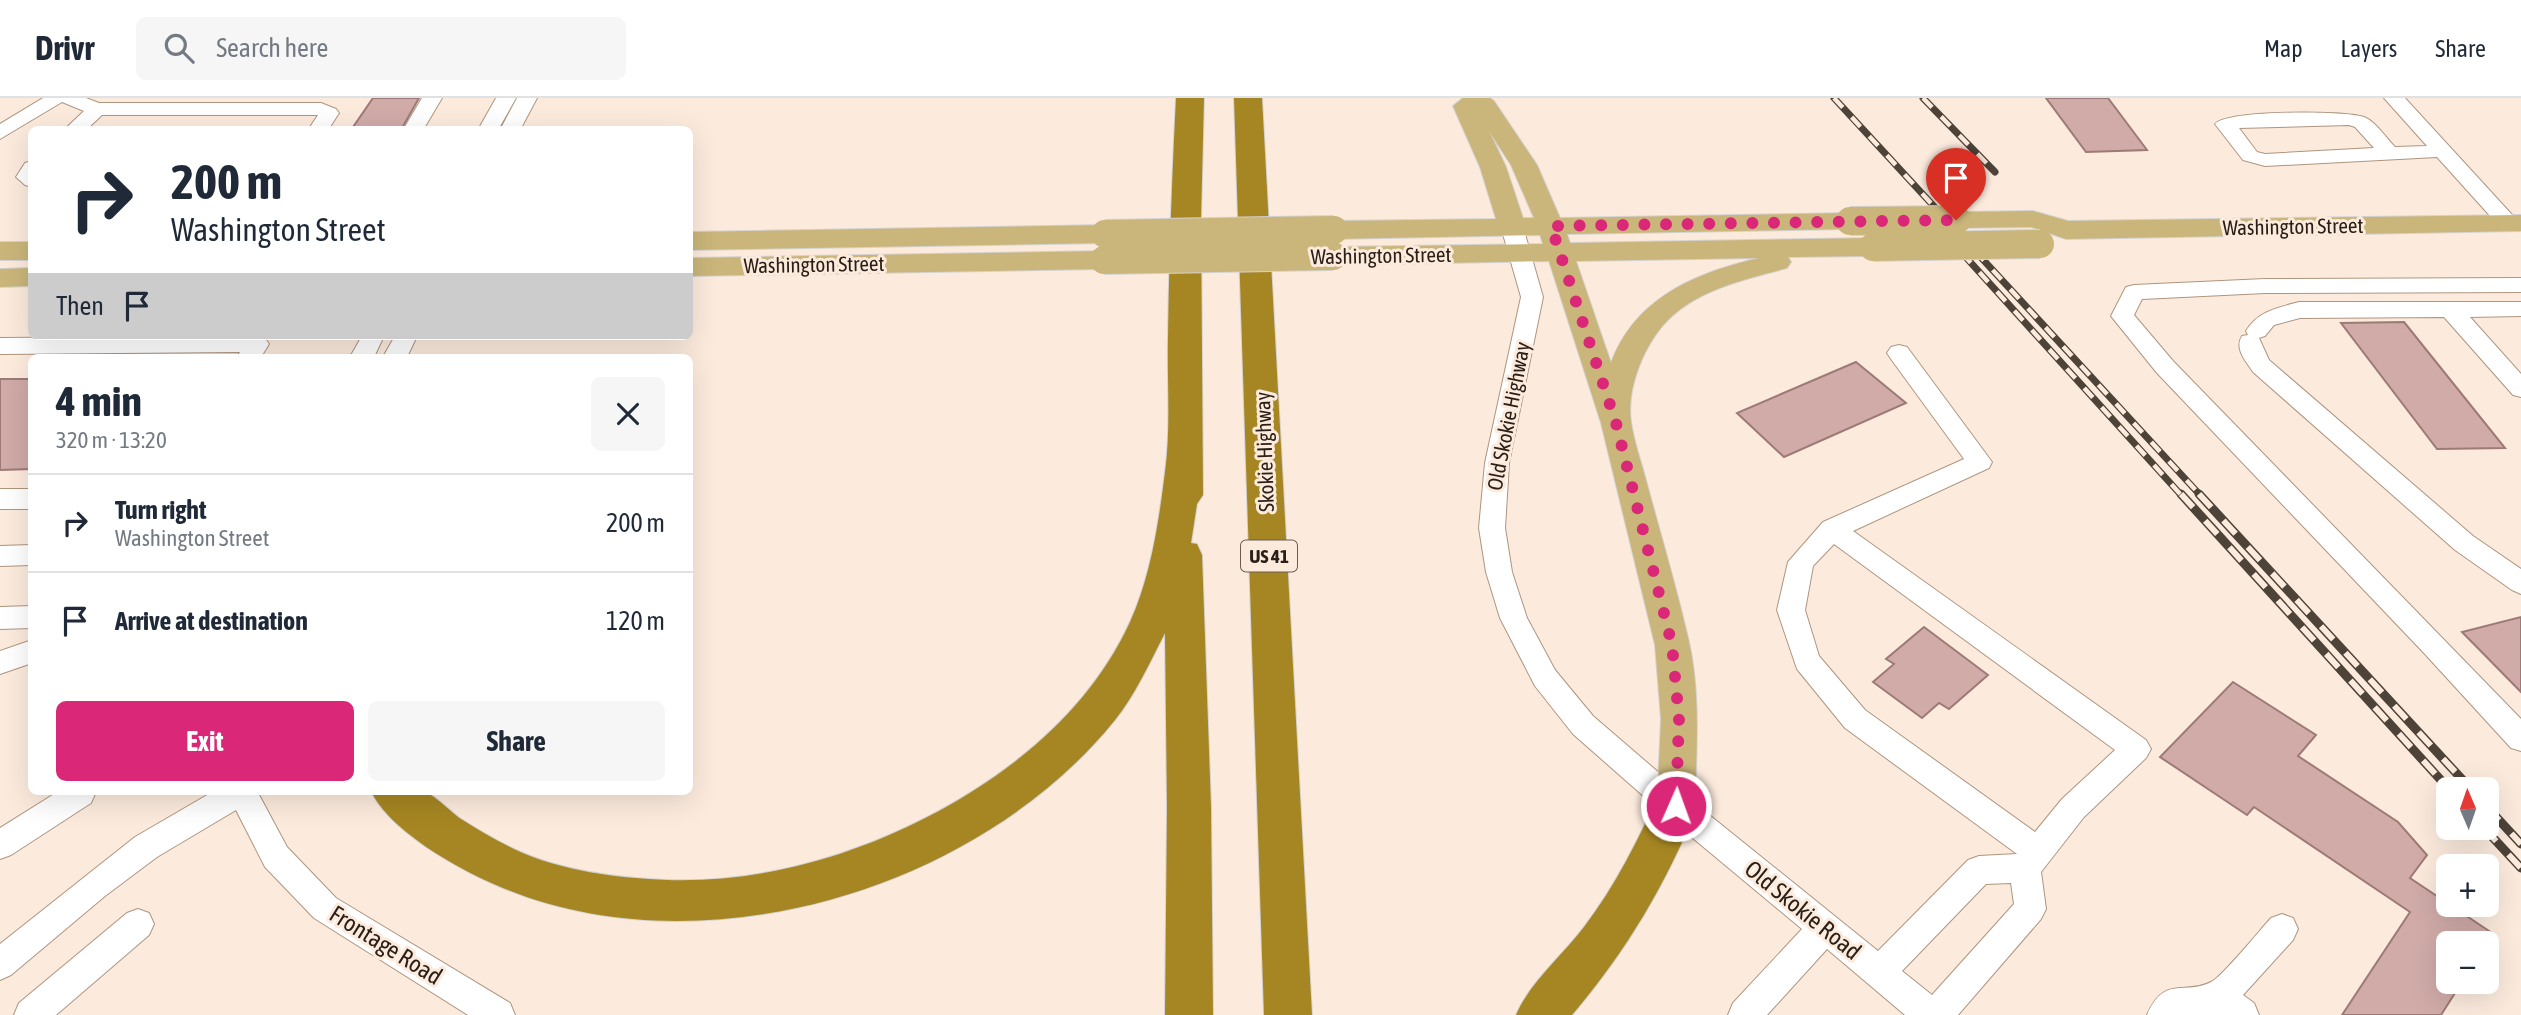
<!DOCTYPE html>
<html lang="en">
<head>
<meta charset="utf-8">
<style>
	body { margin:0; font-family:"Asap Condensed",sans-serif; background:#f6f6f7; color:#1f2937; height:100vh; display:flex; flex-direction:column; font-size:26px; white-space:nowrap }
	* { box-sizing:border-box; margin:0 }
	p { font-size:23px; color:#747a83 }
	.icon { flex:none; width:38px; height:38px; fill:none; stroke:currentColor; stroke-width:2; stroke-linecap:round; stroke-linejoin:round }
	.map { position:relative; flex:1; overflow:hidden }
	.side { position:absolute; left:28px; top:256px; width:665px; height:441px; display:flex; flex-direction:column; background:#fff; border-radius:10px; box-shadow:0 7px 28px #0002 }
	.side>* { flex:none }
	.banner { position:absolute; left:28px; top:28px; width:665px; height:214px; border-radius:10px; box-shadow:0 7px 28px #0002; background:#fff; color:#1f2937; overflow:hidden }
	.needle { width:46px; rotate:358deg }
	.fabs { position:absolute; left:2436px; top:679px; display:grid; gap:14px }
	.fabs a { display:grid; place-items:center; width:63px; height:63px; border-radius:10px; background:#fff; box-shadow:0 7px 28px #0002; font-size:35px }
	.pin { position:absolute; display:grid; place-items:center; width:60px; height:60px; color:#fff; margin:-72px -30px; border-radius:50% 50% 50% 0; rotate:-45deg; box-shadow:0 0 7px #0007 }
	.pin .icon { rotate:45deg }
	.me { position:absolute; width:77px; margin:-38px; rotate:2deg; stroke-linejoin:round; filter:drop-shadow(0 0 5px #0008) }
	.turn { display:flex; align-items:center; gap:24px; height:147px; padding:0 28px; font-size:32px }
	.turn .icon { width:91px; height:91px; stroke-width:2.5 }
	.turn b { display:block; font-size:49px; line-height:60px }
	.then { display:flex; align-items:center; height:66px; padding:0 28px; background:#0003; gap:14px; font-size:26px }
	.round { display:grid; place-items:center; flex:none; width:74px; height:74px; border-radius:10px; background:#f6f6f7 }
	.headline { display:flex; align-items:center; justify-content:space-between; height:119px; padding:0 28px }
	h1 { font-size:42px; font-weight:700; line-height:52px }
	.button { display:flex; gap:14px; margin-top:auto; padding:14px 28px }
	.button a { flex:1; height:80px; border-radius:10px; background:#db2777; color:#fff; font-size:28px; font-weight:700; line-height:80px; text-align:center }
	.button a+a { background:#f6f6f7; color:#1f2937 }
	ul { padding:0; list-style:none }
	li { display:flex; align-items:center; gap:21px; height:98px; padding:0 28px; border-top:2px solid #e0e1e3 }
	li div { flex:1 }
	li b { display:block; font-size:26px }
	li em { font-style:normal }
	header { display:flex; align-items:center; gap:42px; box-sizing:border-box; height:98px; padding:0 35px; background:#fff; border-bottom:2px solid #e0e1e3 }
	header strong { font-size:33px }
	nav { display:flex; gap:38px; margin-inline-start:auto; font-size:24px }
	.search { width:490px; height:63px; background:#f6f6f7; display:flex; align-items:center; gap:18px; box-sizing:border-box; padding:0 24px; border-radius:10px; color:#747a83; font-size:26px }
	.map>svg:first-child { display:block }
	.building { fill:#d0aba8; stroke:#9d7a77; stroke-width:2 }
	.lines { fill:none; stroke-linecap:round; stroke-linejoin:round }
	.minor-casing { stroke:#ae957f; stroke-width:2 }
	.major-casing { stroke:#d4d2d1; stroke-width:2 }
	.highway-casing { stroke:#d4d2d1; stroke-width:2 }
	.minor { fill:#fff; fill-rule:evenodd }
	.major { fill:#cab67a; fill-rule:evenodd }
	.highway { fill:#a68622; fill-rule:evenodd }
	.rail-far1-casing { stroke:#4e4339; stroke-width:7 }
	.rail-casing { stroke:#4e4339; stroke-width:9 }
	.rail-far1 { stroke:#fcebdd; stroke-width:4.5; stroke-dasharray:13; stroke-linecap:butt }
	.rail { stroke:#fcebdd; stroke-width:6; stroke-dasharray:18; stroke-linecap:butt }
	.major-bridge-casing { stroke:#d4d2d1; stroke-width:30; stroke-linecap:butt }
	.major-bridge { stroke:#cab67a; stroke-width:28 }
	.route { stroke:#db2777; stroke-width:12; stroke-dasharray:0 21.6 }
	.labels { text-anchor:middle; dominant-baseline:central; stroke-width:6; stroke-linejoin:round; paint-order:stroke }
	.shield { fill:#fcebdd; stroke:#695d52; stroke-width:2 }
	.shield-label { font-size:19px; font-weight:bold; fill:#2a2017 }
	.street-label { font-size:21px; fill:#2a2017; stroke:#fcebdd }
	.near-street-label { font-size:24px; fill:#2a2017; stroke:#fcebdd }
</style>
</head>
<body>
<header>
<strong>Drivr</strong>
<div class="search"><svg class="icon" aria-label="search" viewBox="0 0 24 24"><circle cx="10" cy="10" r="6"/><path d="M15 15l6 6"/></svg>Search here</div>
<nav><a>Map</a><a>Layers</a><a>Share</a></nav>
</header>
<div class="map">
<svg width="2521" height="917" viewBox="0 0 2521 917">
	<rect width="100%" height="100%" fill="#fcebdd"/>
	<g class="building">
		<path d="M373,0H419L401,32H351Z"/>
		<path d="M2046,0H2108L2147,52L2086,54Z"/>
		<path d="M2404,224L2505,350L2437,351L2341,225Z"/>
		<path d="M1856,264L1906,305L1784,359L1737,315Z"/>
		<path d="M0,281H32V371L0,372Z"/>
		<path d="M2521,519V594L2462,534Z"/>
		<path d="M1924,529L1988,577L1949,611L1939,605L1922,620L1873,584L1894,566L1886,561Z"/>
		<path d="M2233,584L2316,637L2298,658L2398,724L2427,757L2410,780L2492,835L2486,845H2448V884H2462L2441,917H2342L2410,814L2254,709L2247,717L2160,659Z"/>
	</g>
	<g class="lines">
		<g class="minor-casing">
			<g id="minor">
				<path d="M43,0H86L99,5H321L336,11L339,15L328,32H308L318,17H102L86,32H64L84,13L62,4L0,41V26Z"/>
				<path d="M422,0H442L423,32H403Z"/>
				<path d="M496,0H516L498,32H478Z"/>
				<path d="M517,0H537L520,32H500Z"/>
				<path d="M2384,0H2405L2515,120L2519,125L2515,130H2501L2437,59L2265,68L2243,62L2215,26C2226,12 2345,12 2364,19C2376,24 2386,40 2395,49L2427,48ZM2349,27L2355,29L2374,50L2265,56L2257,54L2239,30Z"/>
				<path d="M32,63V89L25,87L16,79L25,65Z"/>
				<path d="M1512,122L1520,124L1523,129L1543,199L1509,365L1505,430L1512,474L1527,520L1555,572L1593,618L1687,699L1878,853L1968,762L1979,758L2017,756L1845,630L1797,571L1777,512L1788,464L1823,424L1964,361L1891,261L1887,255L1891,249L1899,247L1907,249L1992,364L1989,370L1853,433L2146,642L2151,651L2146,660L2084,719L2041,774L2046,811L2041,821L1958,917H1905L1827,851L1767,917H1728L1733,905L1802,831L1665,717L1573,636L1535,588L1500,520L1486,474L1479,430L1485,365L1521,199L1501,129L1504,124ZM1834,446L2115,652L2062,701L2035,734L1865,612L1819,558L1805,512L1813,468ZM2011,785L2014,806L1932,897L1902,873L1986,786Z"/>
				<path d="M2521,180V194L2265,195L2142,201L2134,217L2173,263L2521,621V653L2511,650L2424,555L2157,275L2111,218L2126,189L2134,187L2265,181Z"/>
				<path d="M2299,204H2521V218L2470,219L2521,276V299L2513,297L2444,219L2300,220L2274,227L2265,238L2259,240L2269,262L2473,438L2521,471V496L2512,492L2455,452L2253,274C2246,263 2234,251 2242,238L2248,237L2246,233C2258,213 2277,210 2299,204Z"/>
				<path d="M257,238L265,240L269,246L261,259H237L240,254L0,256V240Z"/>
				<path d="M362,238H384L374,259H350Z"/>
				<path d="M395,238H417L407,259H383Z"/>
				<rect x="0" y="391" width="32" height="20"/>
				<path d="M32,447V467L0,468V448Z"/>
				<path d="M32,508V530L0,531V509Z"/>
				<path d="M32,542V565L0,576V553Z"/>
				<path d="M59,693H94L95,696L91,705L11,757L0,761V730Z"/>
				<path d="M214,693H257L287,749L336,800L510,905L515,917H468L314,820L265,769L236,712L157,759L105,798L11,877L0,882V846L135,739Z"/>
				<path d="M138,811L149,815L154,826L149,837L56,917H14L19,905L127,815Z"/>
				<path d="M2282,816L2293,820L2298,831L2293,842L2243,897L2254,905L2259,917H2147C2165,876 2184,898 2211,884C2221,880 2260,832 2271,820Z"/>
			</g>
		</g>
		<g class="major-casing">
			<g id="major">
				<path d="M1463,0H1490L1494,3L1537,67L1560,120L1850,115L1859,117L1863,123L1859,129L1850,131L1567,136L1570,145L1873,140L1883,143L1887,149L1883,155L1873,158L1788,159L1791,164L1787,170C1747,181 1702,190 1671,219C1645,243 1626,290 1631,324C1634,345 1642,366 1647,386C1661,438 1677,491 1689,544C1701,598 1696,654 1695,708L1689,720L1676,725L1663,720L1657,708L1661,621L1655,547L1601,325L1549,163L1333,167L1323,164L1319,158L1323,152L1333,149L1543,146L1540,137L1334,141L1324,138L1321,132L1324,126L1334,123L1496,121L1480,69L1453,8ZM1489,33L1511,67L1534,120H1523L1506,69ZM1759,160C1695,175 1635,200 1611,265L1576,163Z"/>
				<path d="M2033,113L2068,123L2521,117V133L2066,141L2031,129L1957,130L1948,128L1944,122L1948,116L1957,114Z"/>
				<path d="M1105,127L1115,130L1119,136L1115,142L1105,145L690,152V134Z"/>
				<rect x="0" y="144" width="32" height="18"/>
				<path d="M1104,153L1114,156L1118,162L1114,168L1104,171L690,178V160Z"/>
				<path d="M32,170V188L0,189V171Z"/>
			</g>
		</g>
		<g class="highway-casing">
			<g id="highway">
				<path d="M1176,0H1204L1201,121L1203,397L1197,406L1191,445L1197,446L1202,457L1211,709L1213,917H1165L1167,709L1165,535C1150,564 1135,597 1115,622C978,792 699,876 496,787C457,770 390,733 371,693C387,693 405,690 421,693C434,695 449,713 461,721C478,732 497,743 516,752C561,773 618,780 667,782C761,785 855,758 937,714C1018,670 1091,609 1130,524C1151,478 1159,423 1165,374C1171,330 1167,284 1168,240C1169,160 1172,80 1176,0Z"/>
				<path d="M1234,0H1262L1312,917H1264Z"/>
				<path d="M1676,688L1692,694L1698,708C1665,787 1628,851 1572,917H1516C1530,884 1562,858 1584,829C1616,787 1638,742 1660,694Z"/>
			</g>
		</g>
		<use href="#minor" class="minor"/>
		<use href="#major" class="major"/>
		<use href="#highway" class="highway"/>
		<g class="rail-far1-casing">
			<g id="rail-far1">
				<path d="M1834,0L2201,398"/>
				<path d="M1923,0L1995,74"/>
				<path d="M1962,155L2182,398"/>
			</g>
		</g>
		<g class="rail-casing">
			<g id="rail">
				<path d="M2181,396L2449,691"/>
				<path d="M2199,396L2471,691"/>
				<path d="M2487,709L2521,746"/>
				<path d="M2484,730L2521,770"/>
			</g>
		</g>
		<use href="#rail-far1" class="rail-far1"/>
		<use href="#rail" class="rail"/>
		<g class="major-bridge-casing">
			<g id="major-bridge">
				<path d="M1850,123L1957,122"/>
				<path d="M1105,136L1334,132"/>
				<path d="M1873,149L2040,146"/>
				<path d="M1104,162L1333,158"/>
			</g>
		</g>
		<use href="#major-bridge" class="major-bridge"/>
	</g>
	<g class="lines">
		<path class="route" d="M1676,708L1679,621L1672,547L1616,325L1551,128L1956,122"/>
	</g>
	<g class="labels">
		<rect class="shield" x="1241" y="442.5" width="56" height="31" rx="5"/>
		<g class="shield-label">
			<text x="1269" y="458">US 41</text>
		</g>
		<g class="street-label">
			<text transform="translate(2293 128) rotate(-1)">Washington Street</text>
			<text transform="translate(1381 157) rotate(-1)">Washington Street</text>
			<text transform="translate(814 166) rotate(-1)">Washington Street</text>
			<text transform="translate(1508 318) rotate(-79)">Old Skokie Highway</text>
			<text transform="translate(1264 354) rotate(-92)">Skokie Highway</text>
		</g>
		<g class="near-street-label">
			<text transform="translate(1803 812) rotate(39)">Old Skokie Road</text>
			<text transform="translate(386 847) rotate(32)">Frontage Road</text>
		</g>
	</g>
</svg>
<div class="fabs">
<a><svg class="needle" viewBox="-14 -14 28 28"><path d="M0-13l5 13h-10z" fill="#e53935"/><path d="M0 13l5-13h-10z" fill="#747a83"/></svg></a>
<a>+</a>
<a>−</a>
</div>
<div class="pin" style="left:1956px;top:122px;background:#d93025"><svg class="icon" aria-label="arrive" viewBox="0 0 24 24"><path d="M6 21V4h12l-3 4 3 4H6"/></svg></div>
<svg class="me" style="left:1676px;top:708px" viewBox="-20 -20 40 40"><circle r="17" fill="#db2777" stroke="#fff" stroke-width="3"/><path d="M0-11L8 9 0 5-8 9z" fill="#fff"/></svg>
<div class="banner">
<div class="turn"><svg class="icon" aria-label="right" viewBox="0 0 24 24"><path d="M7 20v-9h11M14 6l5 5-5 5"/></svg><div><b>200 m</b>Washington Street</div></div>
<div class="then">Then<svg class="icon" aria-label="arrive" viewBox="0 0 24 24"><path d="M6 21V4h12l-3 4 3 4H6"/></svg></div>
</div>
<section class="side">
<div class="headline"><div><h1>4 min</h1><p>320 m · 13:20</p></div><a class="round"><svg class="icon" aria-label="close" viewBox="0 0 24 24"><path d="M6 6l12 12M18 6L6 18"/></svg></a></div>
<ul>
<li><svg class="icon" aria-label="right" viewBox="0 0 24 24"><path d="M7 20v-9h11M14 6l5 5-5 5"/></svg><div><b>Turn right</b><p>Washington Street</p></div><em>200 m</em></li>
<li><svg class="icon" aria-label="arrive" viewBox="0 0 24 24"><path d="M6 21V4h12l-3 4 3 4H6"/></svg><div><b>Arrive at destination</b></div><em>120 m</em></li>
</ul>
<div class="button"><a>Exit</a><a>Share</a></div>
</section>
</div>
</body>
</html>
